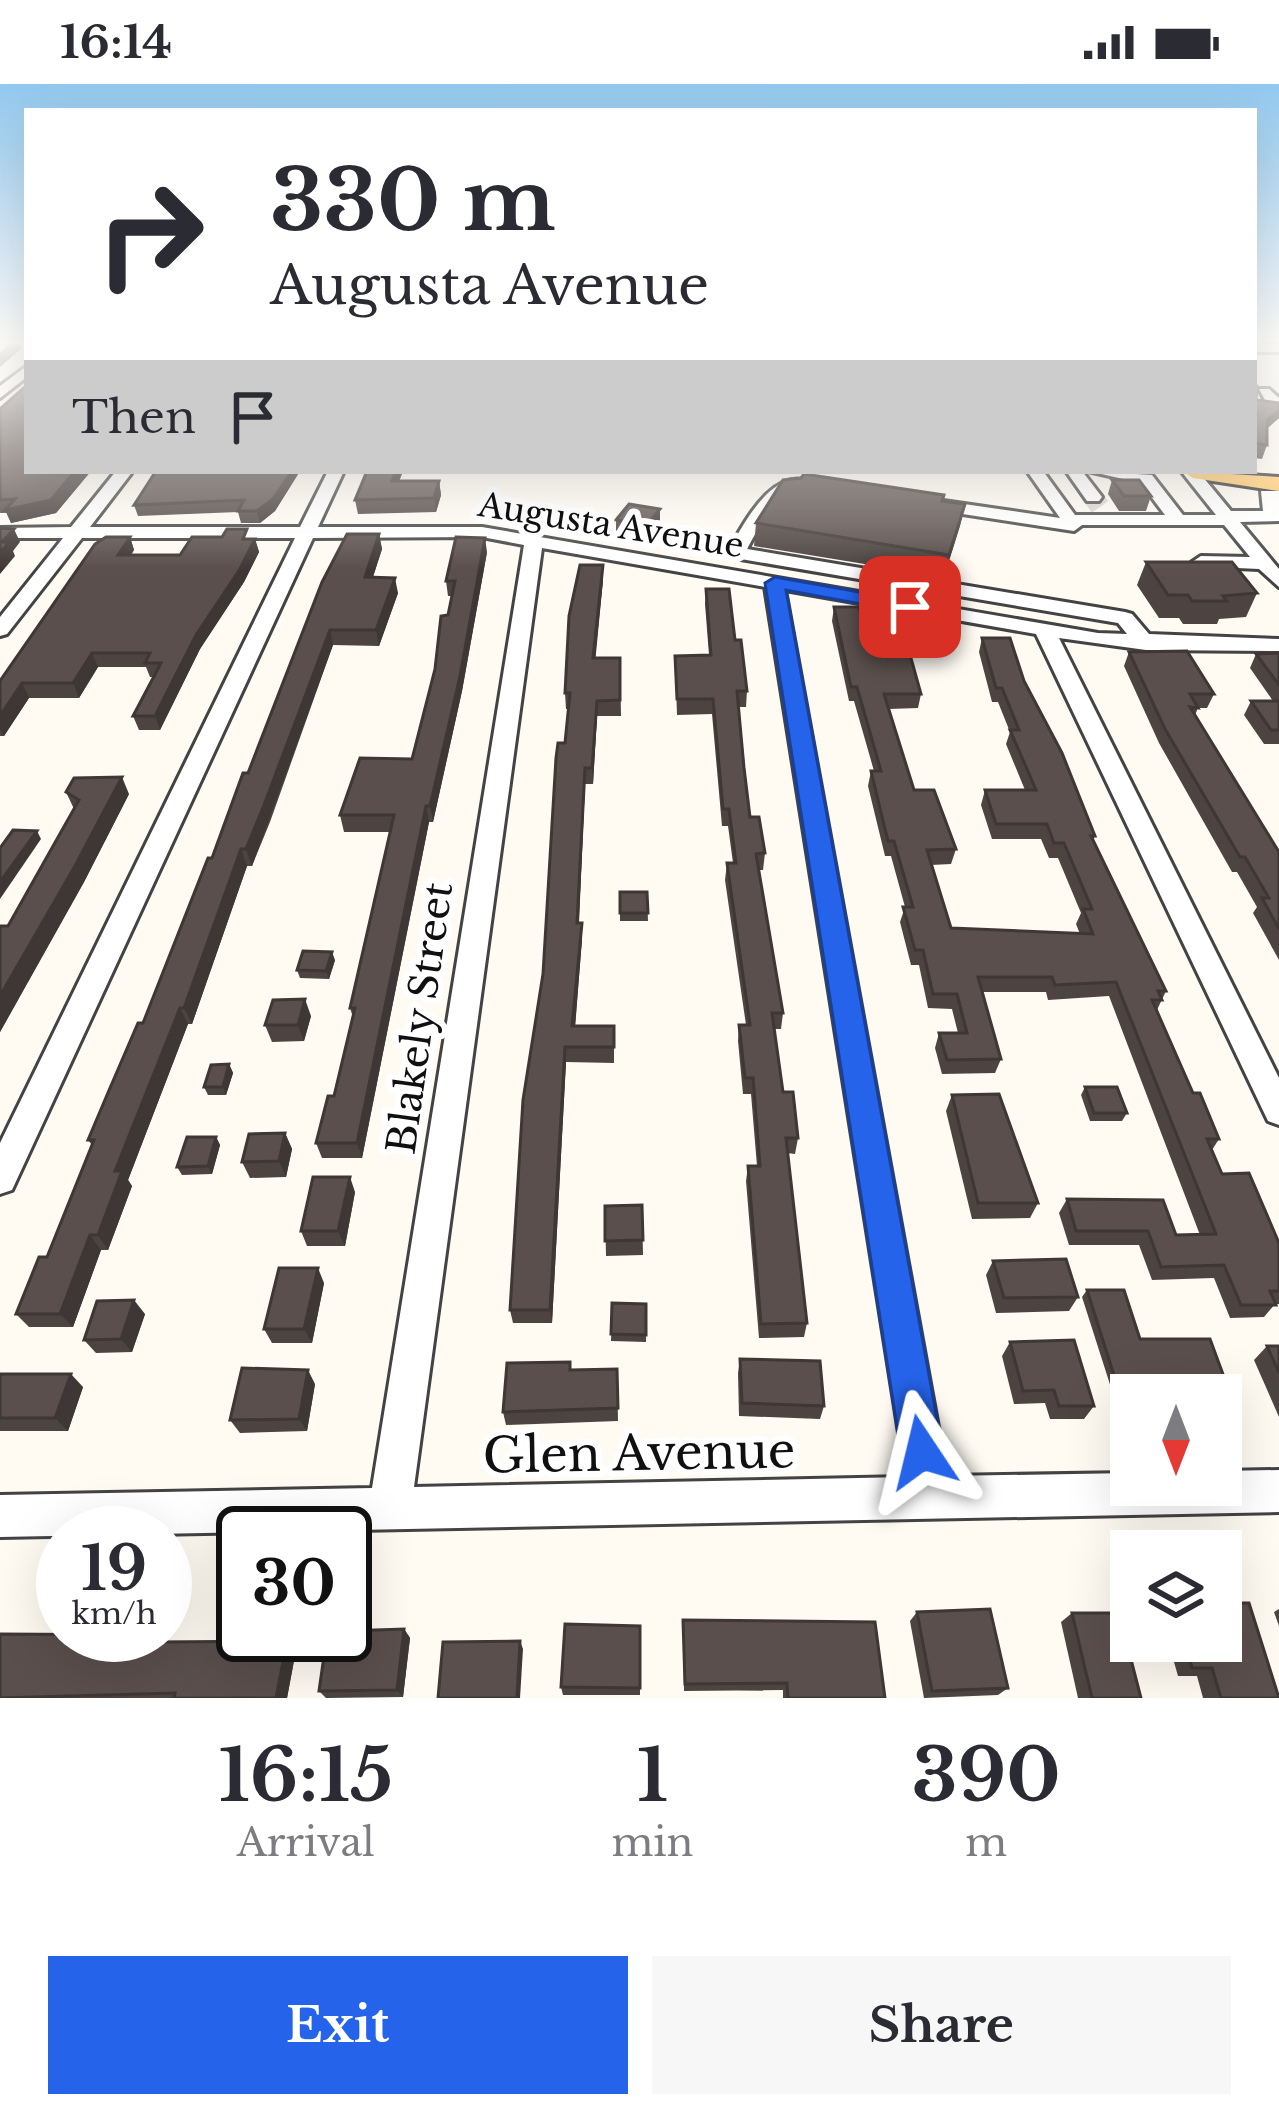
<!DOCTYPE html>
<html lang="en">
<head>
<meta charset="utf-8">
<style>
	body { margin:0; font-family:"Libre Baskerville",serif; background:#f7f7f7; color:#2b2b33; height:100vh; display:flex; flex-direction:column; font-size:45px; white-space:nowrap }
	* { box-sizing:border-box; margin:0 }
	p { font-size:39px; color:#7c7c81 }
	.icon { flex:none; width:66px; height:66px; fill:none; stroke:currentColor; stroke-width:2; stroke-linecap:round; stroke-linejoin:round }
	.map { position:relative; height:1614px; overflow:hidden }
	.side { display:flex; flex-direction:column; background:#fff; flex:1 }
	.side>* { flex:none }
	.guide { position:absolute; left:24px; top:24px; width:1233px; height:366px; border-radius:0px; box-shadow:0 12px 48px #0002; background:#fff; color:#2b2b33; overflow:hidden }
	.needle { width:78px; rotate:180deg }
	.fabs { position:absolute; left:1110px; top:1290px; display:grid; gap:24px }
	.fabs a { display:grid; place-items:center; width:132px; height:132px; border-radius:0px; background:#fff; box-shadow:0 12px 48px #0002; font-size:60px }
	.speed { position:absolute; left:36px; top:1422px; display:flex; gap:24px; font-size:60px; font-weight:700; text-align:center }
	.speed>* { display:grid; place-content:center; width:156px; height:156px; border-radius:50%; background:#fff; box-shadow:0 12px 48px #0002; line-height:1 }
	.speed small { font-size:30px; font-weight:400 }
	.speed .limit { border:6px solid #111; border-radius:18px; background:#fff; color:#111 }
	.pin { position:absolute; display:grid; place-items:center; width:102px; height:102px; color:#fff; margin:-51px; border-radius:24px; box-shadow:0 6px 18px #0006 }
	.me { position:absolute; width:132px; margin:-66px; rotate:350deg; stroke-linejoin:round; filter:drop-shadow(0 0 9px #0008) }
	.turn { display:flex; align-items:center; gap:42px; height:252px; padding:0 48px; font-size:54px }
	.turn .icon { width:156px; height:156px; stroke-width:2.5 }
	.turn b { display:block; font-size:84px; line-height:102px }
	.then { display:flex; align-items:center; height:114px; padding:0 48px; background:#0003; gap:24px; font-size:45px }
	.eta { display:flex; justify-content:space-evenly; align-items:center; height:204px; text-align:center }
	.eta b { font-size:72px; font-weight:800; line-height:84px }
	.primary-button { display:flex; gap:24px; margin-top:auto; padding:24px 48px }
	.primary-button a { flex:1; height:138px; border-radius:0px; background:#2563eb; color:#fff; font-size:48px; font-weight:800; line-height:138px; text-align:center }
	.primary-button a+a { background:#f7f7f7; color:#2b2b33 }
	.status { display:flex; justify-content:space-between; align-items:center; height:84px; padding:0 60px; background:#fff; direction:ltr }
	.status svg { height:33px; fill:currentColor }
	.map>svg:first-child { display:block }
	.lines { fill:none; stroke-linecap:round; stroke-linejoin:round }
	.minor-tunnel { stroke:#dbd8d1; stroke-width:20; stroke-dasharray:20 9; stroke-linecap:butt }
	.minor-casing { stroke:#434343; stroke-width:6 }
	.major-casing { stroke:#212121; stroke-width:6 }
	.minor { fill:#fff; fill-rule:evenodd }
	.major { fill:#ffc563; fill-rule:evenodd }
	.wall { fill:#4d4441 }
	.shaded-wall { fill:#3f3735 }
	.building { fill:#5a4f4c; stroke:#3f3735; stroke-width:3 }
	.route { fill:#2563eb; stroke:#184099; stroke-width:3 }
	.labels { text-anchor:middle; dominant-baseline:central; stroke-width:12; stroke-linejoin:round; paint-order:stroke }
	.far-street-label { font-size:33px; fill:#101010; stroke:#fff }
	.street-label { font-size:39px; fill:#101010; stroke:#fff }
	.near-street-label { font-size:48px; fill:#101010; stroke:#fff }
</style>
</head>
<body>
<div class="status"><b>16:14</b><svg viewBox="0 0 49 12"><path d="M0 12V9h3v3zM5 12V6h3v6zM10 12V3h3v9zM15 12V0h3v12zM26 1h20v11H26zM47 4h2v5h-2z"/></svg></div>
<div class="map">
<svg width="1279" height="1614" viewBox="0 0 1279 1614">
	<rect width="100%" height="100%" fill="#fffbf3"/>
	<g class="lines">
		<path class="minor-tunnel" d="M1093,413L1100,423"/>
		<g class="minor-casing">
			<g id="minor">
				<rect x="1254" y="260" width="25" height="8"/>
				<path d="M27,282V293L0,314V302Z"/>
				<path d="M1259,305H1269L1279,314V326H1254V318H1266Z"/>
				<path d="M116,387H133L90,443H300L328,387H344L318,443H482L1098,549L1127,550L1118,539L729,473L727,469C744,440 775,375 817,402L815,406C772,411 767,429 747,465L1125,528L1132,530L1149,550L1279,555V567L1146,566L1059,554L1279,994V1041L1268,1037L1036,550L785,506L947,1392L1131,1389V1401H1221V1387L1279,1386V1428L0,1453V1411L372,1404L524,461L482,453L313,454L12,1106L0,1110V1059L295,454H82L7,550L0,552V533L63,454H0V444L71,443ZM542,464L765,503L906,1393L414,1403Z"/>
				<path d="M1027,387H1043L1075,431H1165L1141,399L1088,387L1152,391L1183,431H1216L1181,387H1198L1231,427H1263L1261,407H1279V437L1240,438L1279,485V503L1259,485L1194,482L1192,478L1201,472L1250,473L1224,441H1082L1074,447L930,425L921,420L930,415L1060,434Z"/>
				<path d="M1066,387H1082L1102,413L1099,417H1087Z"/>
			</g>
		</g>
		<g class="major-casing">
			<path id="major" d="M1182,387L1279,393V407L1193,394Z"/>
		</g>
		<use href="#minor" class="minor"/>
		<use href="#major" class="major"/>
	</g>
	<g class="wall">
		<path d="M1254,299L1256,316L1279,319V334L1267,344V361L1262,375L1254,374Z"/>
		<path d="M0,325L27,387H91L56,429L11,439L7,429H0Z"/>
		<path d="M156,387H300L275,427L260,439H241L238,428L138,432L134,421Z"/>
		<path d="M367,387H403L399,397H439L441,411L436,428L358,430L355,416Z"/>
		<path d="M1112,396L1151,412L1146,427H1119L1108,410Z"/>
		<path d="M943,417L965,420L944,493L754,462L756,439Z"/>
		<path d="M660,425V440L647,456L616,450V436Z"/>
		<path d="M379,450L382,465L373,493L398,509L379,562L333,561L270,738L252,782H247L192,940H188L128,1096L132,1102L108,1166H101L73,1243H29L16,1230L47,1173L92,1061L88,1056L143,939L248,689Z"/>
		<path d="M130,453L134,466L131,471H180L250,455H255L259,468L244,498L200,565L160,646H139L133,632L154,593H150L146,583H98L79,614H29L4,652H0V597Z"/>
		<path d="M487,468L462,607L433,738H429L362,1074H322L316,1059L334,1012L353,933L350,924L390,748H344L340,731L412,675L452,512H448L446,497Z"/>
		<path d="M1146,478L1257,509L1246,533L1219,535L1217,540H1183L1179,534H1159L1137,501Z"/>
		<path d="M603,481V496L595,574H620L621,632H597L593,700H585L579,839L582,855L575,942H614V979L566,978L552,1239H513L510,1226L569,625H566L565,609Z"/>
		<path d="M706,505L735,556L747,607L746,623H739L750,733L765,769L763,786H759L783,929L781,945H774L783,1008L798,1054L795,1070L787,1069L807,1239L804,1253L759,1254L746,1097L748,1082H757L751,1010H743L738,957L739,941H746L725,796L727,779H733L728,742H722L712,630L677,631L675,572L709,571L705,520Z"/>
		<path d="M834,523L870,567L921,610L918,624L888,625L914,706L956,765L951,780L931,781L951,844L1080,850L1076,840L1081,829L1058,774H1049L1041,755H992L981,721L985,706H1025L1006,660L1010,648L998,618H992L979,568L982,554L1024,597L1095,752L1093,757L1166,907L1157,926L1193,1009L1219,1055L1212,1066L1222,1090L1279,1159V1220H1275L1264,1233L1230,1234L1214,1194L1152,1196L1139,1161H1069L1059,1129L1067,1115L1176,1151H1200L1109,912L1048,916L1046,908H982L1001,975L995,989L942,990L935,964L939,949H958L952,925L928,924L919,881H911L900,838L905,823L891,772H885L868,702L871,687H874L854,617H849L832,537Z"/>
		<path d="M1129,568L1214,610L1207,624H1198L1195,631L1279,768V876L1253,829L1257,823L1237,788H1232L1159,659L1124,582Z"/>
		<path d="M1279,569V660H1264L1244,631L1251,617H1273L1250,584L1256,570Z"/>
		<path d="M66,708L129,710L84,798L0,948V842H8L74,725Z"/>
		<path d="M620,808H647L648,837H620Z"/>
		<path d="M335,876L329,895L300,894L297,886Z"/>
		<path d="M311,932L304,957L272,958L265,941Z"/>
		<path d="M229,980L233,989L226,1011H208L204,1003Z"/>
		<path d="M1085,1003L1127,1029L1122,1037H1090L1081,1011Z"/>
		<path d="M952,1011L1038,1119L1030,1134L972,1135L946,1027Z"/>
		<path d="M285,1049L292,1065L286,1093L250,1094L242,1078Z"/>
		<path d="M216,1053L220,1061L212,1090L182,1091L177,1083Z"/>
		<path d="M355,1108L345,1162H307L301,1147Z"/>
		<path d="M642,1121L643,1171L606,1172L605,1122Z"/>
		<path d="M993,1177L1078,1213L1069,1227L996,1229L986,1191Z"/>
		<path d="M324,1199L312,1259H272L264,1245Z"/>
		<path d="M1087,1206L1140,1255L1224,1293L1217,1300L1156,1299L1159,1307L1156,1311L1114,1313L1082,1213Z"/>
		<path d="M612,1219L646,1220V1258L611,1257Z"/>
		<path d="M145,1230L132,1268L96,1269L84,1256Z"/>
		<path d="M1010,1258L1094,1322L1084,1335H1050L1045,1319L1014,1320L1002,1272Z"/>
		<path d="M1267,1262H1279V1333L1254,1276Z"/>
		<path d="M740,1275L824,1322L820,1335L739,1332L738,1289Z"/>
		<path d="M617,1285L618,1337L506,1341L503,1328L571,1286Z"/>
		<path d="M0,1290L83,1303L68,1347H0Z"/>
		<path d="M315,1300L307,1347L240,1349L230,1336Z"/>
		<path d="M1279,1525V1542L1274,1528Z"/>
		<path d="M917,1528L1008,1604L998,1611L924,1614L910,1537Z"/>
		<path d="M1072,1529L1141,1614H1078L1061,1538Z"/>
		<path d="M683,1536L885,1614H783V1606L684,1607Z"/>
		<path d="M640,1542V1611H563L561,1603Z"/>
		<path d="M404,1545L410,1554L403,1613L326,1614L319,1607Z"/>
		<path d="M1168,1557H1221L1279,1614H1203L1197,1592H1178Z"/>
		<path d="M169,1558L296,1566L287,1614H0Z"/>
	</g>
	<g class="shaded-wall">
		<path d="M10,260H20L22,264L0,283V268Z"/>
		<path d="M1279,326V334L1262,349L1267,336Z"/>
		<path d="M75,387H91L56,429L11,439L5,426Z"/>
		<path d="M292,387H300L275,427L260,439L257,427Z"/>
		<path d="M396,387H403L394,411L392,397Z"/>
		<path d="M439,397L441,411L436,428L434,414Z"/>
		<path d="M965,420L960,442L944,493L949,471Z"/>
		<path d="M660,425V440L647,456V441Z"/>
		<path d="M14,445L20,458L13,467L15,472L0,490V469L2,458Z"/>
		<path d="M379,450L382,465L368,508L365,493Z"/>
		<path d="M130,453L134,466L122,484L118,471Z"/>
		<path d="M485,454L487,468L462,607L433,738L430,722Z"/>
		<path d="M255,455L259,468L244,498L200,565L160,646L155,632L196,551Z"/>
		<path d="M603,481V496L594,590L593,574Z"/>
		<path d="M395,494L398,509L379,562L376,546Z"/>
		<path d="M330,546L333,561L252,782L246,765Z"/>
		<path d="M92,569L98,583L79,614L73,599Z"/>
		<path d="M22,599L29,614L4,652L0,645V632Z"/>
		<path d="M597,617V632L593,700L592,684Z"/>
		<path d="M585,684V700L578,855L577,839Z"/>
		<path d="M122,693L129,710L84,798L0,948V912Z"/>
		<path d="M426,722L429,738L362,1074L357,1059Z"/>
		<path d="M37,747L41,755L0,815V798Z"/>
		<path d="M241,765L247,782L192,940L184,924Z"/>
		<path d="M582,839V855L574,957L572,942Z"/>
		<path d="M332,868L335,876L329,895L326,887Z"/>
		<path d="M305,915L311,932L304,957L298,941Z"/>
		<path d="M180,924L188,940L128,1096L132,1102L108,1166L98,1151L115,1087Z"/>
		<path d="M565,963L566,978L552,1239L550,1226Z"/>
		<path d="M229,980L233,989L226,1011L223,1003Z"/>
		<path d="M285,1049L292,1065L286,1093L279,1077Z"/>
		<path d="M216,1053L220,1061L212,1090L208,1082Z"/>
		<path d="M350,1093L355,1108L345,1162L338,1147Z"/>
		<path d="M90,1151L101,1166L73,1243L60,1230Z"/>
		<path d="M318,1184L324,1199L312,1259L304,1245Z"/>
		<path d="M134,1216L145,1230L132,1268L121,1255Z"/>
		<path d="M308,1286L315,1300L307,1347L299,1335Z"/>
		<path d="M71,1290L83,1303L68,1347L55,1334Z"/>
		<path d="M404,1545L410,1554L403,1613L397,1606Z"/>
		<path d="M157,1551H159L169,1558H155Z"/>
		<path d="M287,1557L296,1566L287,1614H276Z"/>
		<path d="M520,1557L523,1565L520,1614H517Z"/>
	</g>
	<g class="building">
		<path d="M1254,299L1257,302L1256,316L1279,319V326L1267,336V361L1254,359Z"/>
		<path d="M27,301V387H75L51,416L5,426L15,415L0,416V325Z"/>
		<path d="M156,387H292L273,415L257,427H238L244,416L134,421Z"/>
		<path d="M367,387H396L392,397H439L434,414L355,416Z"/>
		<path d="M804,390L944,411L942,417L965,420L949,471L756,439L783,396L801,394Z"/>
		<path d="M1112,396H1139L1151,412H1124Z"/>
		<path d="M629,420L660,425L647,441L616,436Z"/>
		<path d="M0,444L14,445L2,458H9L0,469Z"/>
		<path d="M227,445H247L243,455H255L240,485L196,551L155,632H133L161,579H145L150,569H92L73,599H22L0,632V597L95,460L106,453H130L118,471H180L192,453H222Z"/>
		<path d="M347,450H379L365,493L395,494L376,546H330L264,721L246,765H241L184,924H180L115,1087H122L98,1151H90L60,1230H16L39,1173H47L94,1056H88L107,1011L138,939H143L208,774H212L243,689H248L322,498Z"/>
		<path d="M456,453L485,454L460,592L430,722H426L357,1059H316L328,1012H334L355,924H350L394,731H340L360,674L412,675L435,585L441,532L448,531L455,497H446Z"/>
		<path d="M1146,478H1232L1257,509L1223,512L1227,517H1192L1188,511H1168Z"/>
		<path d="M580,481H603L593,574H620V616L597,617L592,684H585L577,839H582L572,942H614V963H565L550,1226H510L523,1016L543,890L556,674L558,659H565L570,609H565L569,532Z"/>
		<path d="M706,505H729L735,556H741L747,607H737L744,684L750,733H759L765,769L756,770L783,929H772L783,1008H793L798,1054H786L807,1239L761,1240L748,1082H760L753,994H745L739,941H750L727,779H736L729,725H723L713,615H677L675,572L711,571Z"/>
		<path d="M834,523H859L870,567H909L921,610H884L914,706H934L956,765L927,766L951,844L1093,850L1083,825H1092L1064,759H1054L1047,740H996L985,706H1036L1010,646H1019L1002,604H996L982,554H1010L1024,597L1062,669L1095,752H1091L1166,907H1158L1162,916H1152L1193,1009H1200L1219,1055H1207L1222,1090L1249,1089L1279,1159V1207H1270L1276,1221H1241L1224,1181L1161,1183L1148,1147H1076L1067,1115L1163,1116L1176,1151L1216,1150L1116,898L1055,901L1052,893H978L1001,975L947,976L939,949H967L957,910H933L923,866H915L903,823H913L894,757H888L871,687H881L857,603H851Z"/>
		<path d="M1187,567L1214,610H1190L1198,624L1190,623L1279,768V845L1262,814H1269L1245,773H1240L1165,645L1129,568Z"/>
		<path d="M1279,569V601L1256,570Z"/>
		<path d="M1251,617H1279V646H1271Z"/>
		<path d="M122,693L75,782L0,912V842H8L79,716L66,708L74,694Z"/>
		<path d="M13,746L37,747L0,798V764Z"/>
		<path d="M620,808H647L648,829H620Z"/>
		<path d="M303,867L332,868L326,887L297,886Z"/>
		<path d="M305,915L298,941H265L273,916Z"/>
		<path d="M229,980L223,1003H204L211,981Z"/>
		<path d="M1085,1003H1117L1127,1029H1094Z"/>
		<path d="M999,1010L1038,1119H978L952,1011Z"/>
		<path d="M285,1049L279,1077L242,1078L249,1050Z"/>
		<path d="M187,1053H216L208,1082L177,1083Z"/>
		<path d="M313,1093H350L338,1147H301Z"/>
		<path d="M642,1121L643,1156L605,1157V1122Z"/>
		<path d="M1066,1175L1078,1213L1004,1214L993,1177Z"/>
		<path d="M279,1184H318L304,1245H264Z"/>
		<path d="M1087,1206H1124L1140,1255H1210L1224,1293L1154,1292L1159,1307H1119Z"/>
		<path d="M134,1216L121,1255L84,1256L97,1217Z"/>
		<path d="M612,1219L646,1220V1251L611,1250Z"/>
		<path d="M1074,1256L1094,1322H1059L1054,1306L1023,1307L1010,1258Z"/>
		<path d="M1267,1262H1279V1289Z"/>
		<path d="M740,1275L820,1277L824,1322L742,1319Z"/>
		<path d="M570,1278V1286L617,1285L618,1324L503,1328L507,1279Z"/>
		<path d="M242,1284L308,1286L299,1335L230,1336Z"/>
		<path d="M0,1290H71L55,1334H0Z"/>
		<path d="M1221,1519H1249L1279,1614H1221L1212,1584H1192L1184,1557H1221Z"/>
		<path d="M990,1525L1008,1604L932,1607L917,1528Z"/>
		<path d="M1072,1529H1119L1141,1614H1092Z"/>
		<path d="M683,1536L875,1538L885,1614H788L787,1599L685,1600Z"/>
		<path d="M565,1540L640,1542V1604L561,1603Z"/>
		<path d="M404,1545L397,1606L319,1607L327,1551H345V1547Z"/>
		<path d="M0,1550L157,1551L155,1558L287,1557L276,1614H174L175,1609L0,1614Z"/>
		<path d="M520,1557L517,1614H438L443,1558Z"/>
	</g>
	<linearGradient id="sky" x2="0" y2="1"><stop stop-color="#93c9ef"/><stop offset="0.53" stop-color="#fffdfa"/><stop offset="1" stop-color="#fffdfa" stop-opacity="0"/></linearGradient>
	<rect width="1279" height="486" fill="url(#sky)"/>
	<path class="route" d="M775,493L910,517L920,523L910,529L786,506L943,1368L937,1383L922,1389L907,1383L901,1368L765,499Z"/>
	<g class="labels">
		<g class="far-street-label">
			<text transform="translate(611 441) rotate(9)">Augusta Avenue</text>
		</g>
		<g class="street-label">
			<text transform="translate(420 934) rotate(-82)">Blakely Street</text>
		</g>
		<g class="near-street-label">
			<text transform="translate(639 1369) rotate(-1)">Glen Avenue</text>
		</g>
	</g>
</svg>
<div class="fabs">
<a><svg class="needle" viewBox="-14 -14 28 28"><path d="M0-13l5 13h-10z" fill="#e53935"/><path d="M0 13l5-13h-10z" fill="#7c7c81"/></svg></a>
<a><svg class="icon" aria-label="layers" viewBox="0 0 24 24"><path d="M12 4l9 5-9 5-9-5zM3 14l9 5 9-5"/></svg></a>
</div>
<div class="speed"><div>19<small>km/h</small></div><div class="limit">30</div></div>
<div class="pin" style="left:910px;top:523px;background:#d93025"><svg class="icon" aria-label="arrive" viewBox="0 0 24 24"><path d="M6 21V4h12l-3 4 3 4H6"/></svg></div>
<svg class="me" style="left:922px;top:1368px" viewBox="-20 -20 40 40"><path d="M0-17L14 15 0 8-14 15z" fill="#2563eb" stroke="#fff" stroke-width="4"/></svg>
<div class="guide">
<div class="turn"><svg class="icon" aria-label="right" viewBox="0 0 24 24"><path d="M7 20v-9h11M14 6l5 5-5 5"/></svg><div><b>330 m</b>Augusta Avenue</div></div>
<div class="then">Then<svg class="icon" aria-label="arrive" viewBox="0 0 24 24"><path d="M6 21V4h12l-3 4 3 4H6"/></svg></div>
</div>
</div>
<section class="side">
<div class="eta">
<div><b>16:15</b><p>Arrival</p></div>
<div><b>1</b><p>min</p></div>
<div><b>390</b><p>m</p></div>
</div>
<div class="primary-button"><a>Exit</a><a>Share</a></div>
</section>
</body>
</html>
